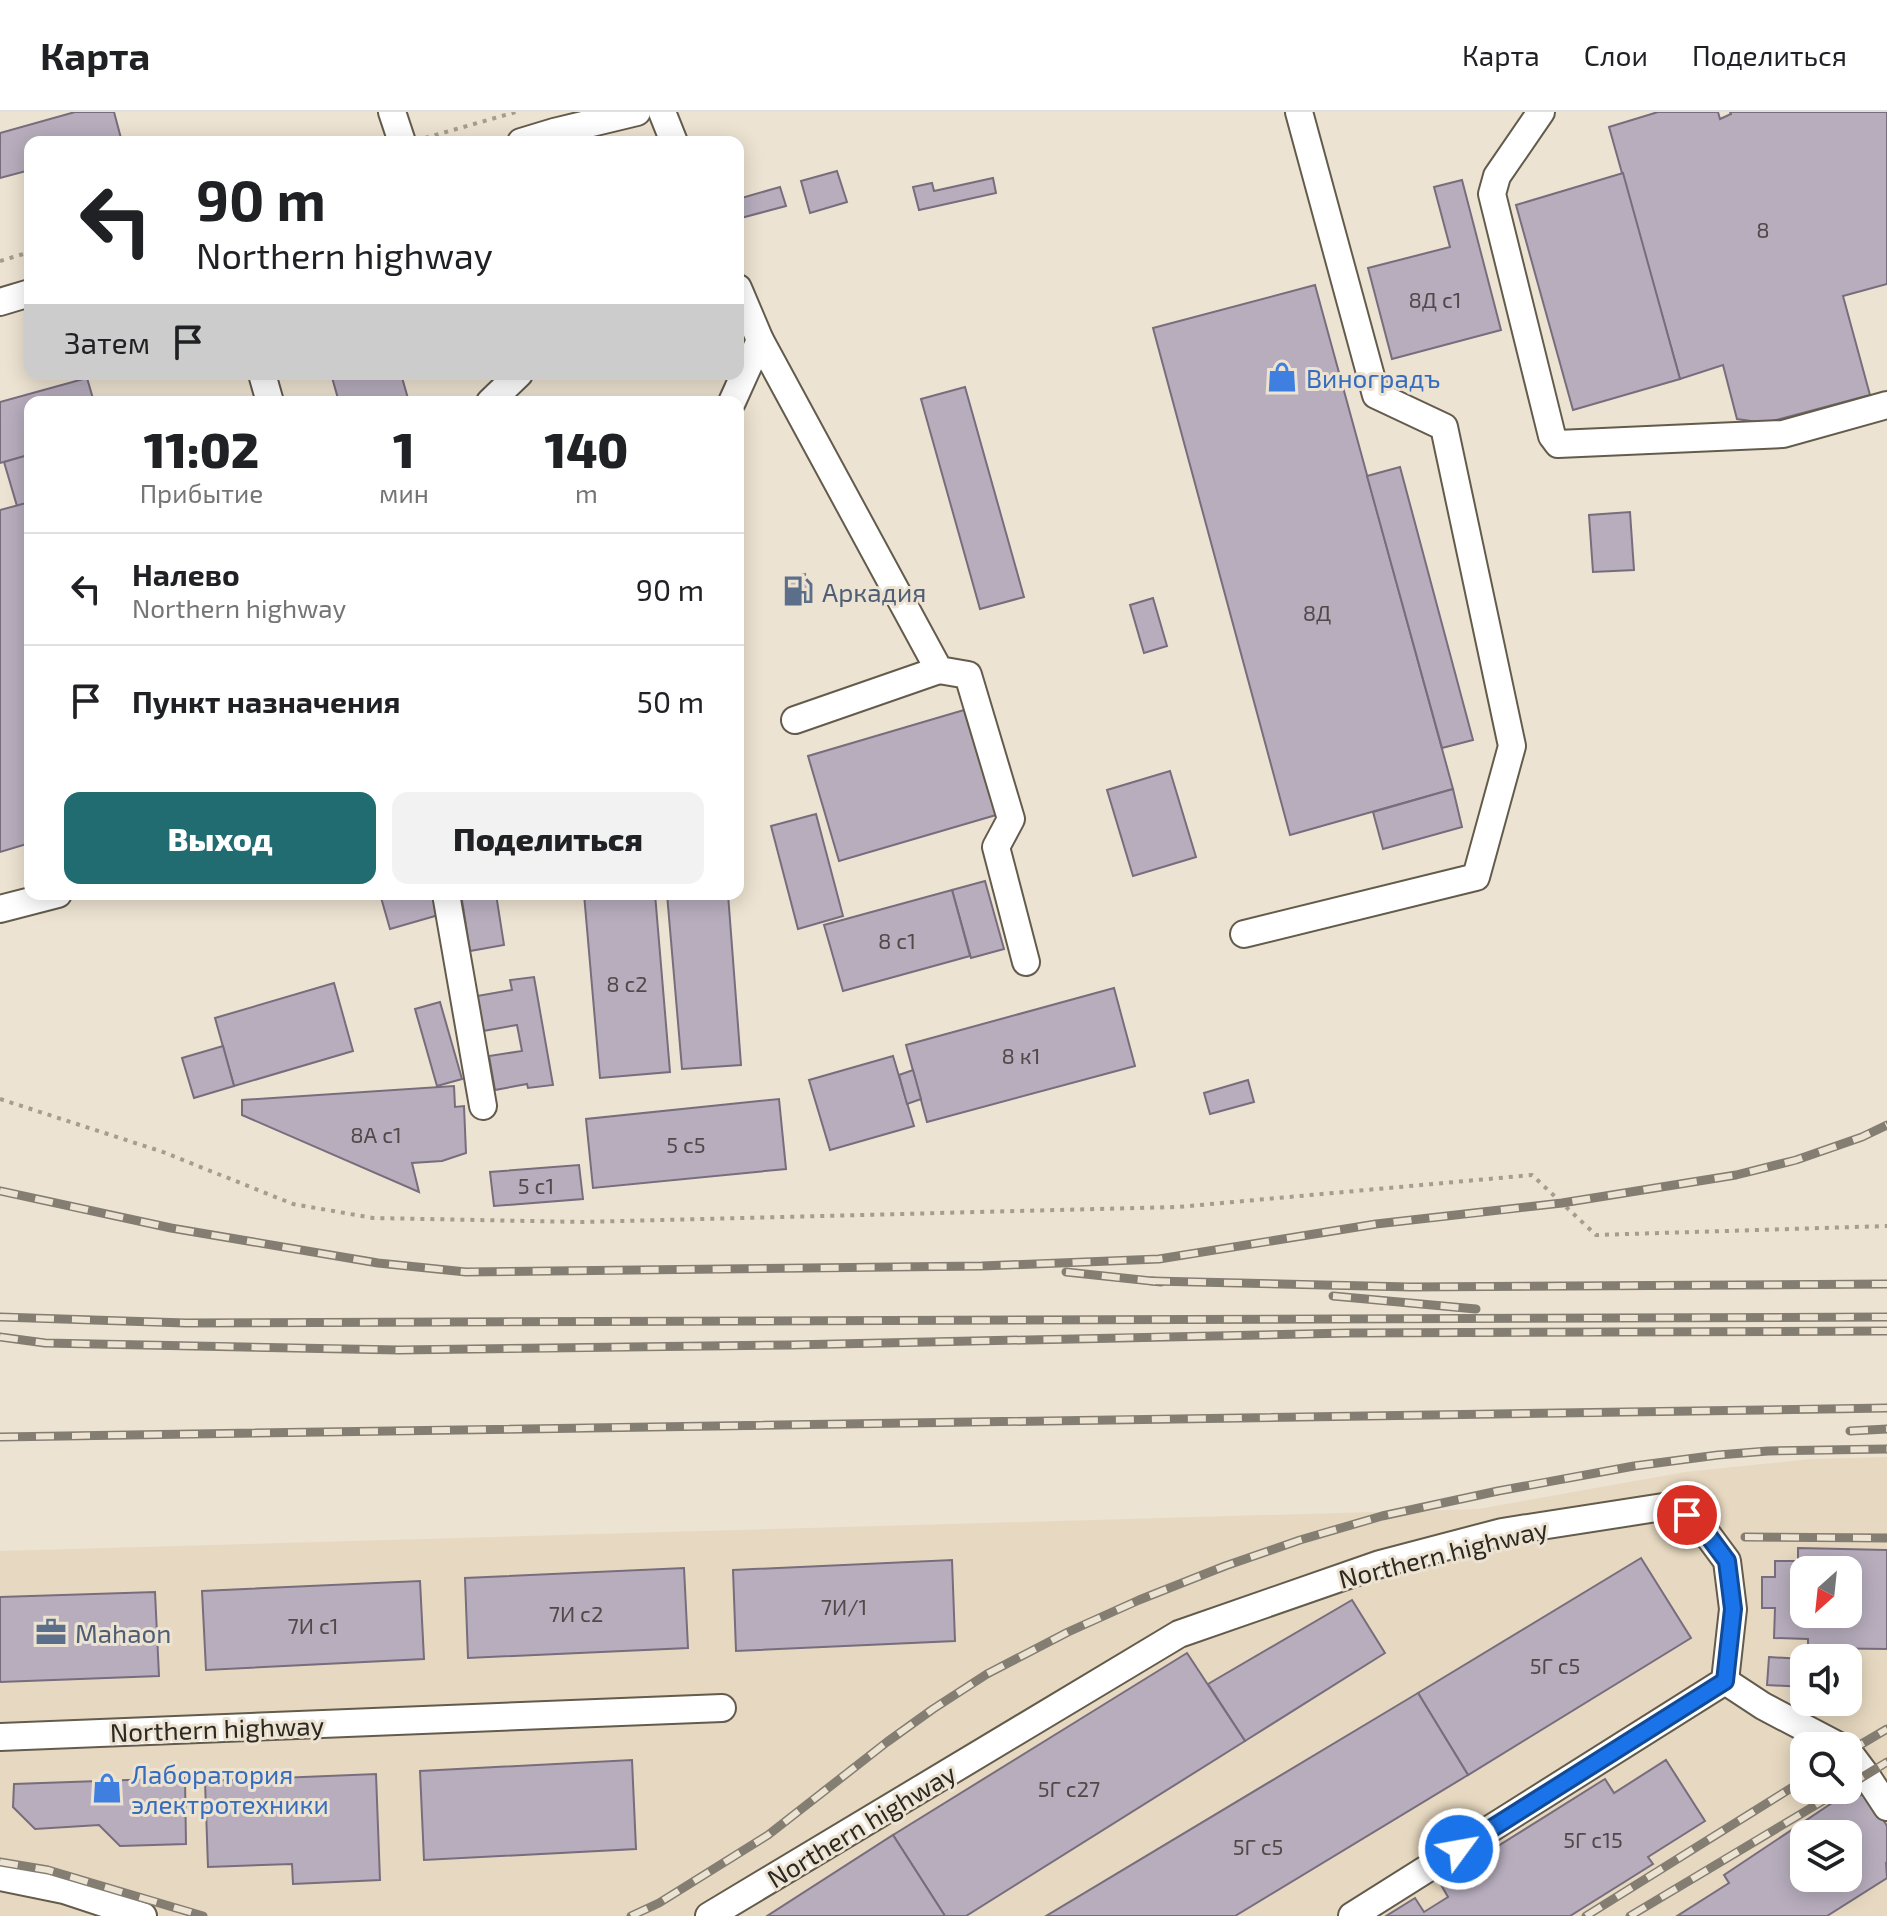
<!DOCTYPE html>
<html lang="ru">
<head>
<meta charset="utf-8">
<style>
	body { margin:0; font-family:"Exo 2",sans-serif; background:#f2f2f2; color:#202124; height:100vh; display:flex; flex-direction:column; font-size:30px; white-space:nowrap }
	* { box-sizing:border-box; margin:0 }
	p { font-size:26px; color:#757577 }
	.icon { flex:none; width:44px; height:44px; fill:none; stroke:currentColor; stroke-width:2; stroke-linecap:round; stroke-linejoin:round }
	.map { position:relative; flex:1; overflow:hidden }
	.side { position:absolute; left:24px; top:284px; width:720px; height:504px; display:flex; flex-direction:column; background:#fff; border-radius:16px; box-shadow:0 4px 20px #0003 }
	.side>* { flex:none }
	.top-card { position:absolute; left:24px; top:24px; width:720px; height:244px; border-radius:16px; box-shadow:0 4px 20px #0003; background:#fff; color:#202124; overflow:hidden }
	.needle { width:52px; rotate:207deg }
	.fabs { position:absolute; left:1790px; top:1444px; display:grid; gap:16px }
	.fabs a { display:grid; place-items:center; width:72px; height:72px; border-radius:16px; background:#fff; box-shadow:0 4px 20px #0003; font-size:40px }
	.pin { position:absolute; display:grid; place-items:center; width:68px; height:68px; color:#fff; margin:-34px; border:4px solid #fff; border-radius:50%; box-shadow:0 2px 8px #0007 }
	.me { position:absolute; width:88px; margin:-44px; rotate:58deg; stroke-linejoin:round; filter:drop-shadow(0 0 6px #0008) }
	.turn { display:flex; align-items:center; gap:28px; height:168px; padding:0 40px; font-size:36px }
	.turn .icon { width:104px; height:104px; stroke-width:2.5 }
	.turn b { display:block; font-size:56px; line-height:68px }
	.then { display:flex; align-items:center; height:76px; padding:0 40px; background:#0003; gap:16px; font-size:30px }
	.eta { display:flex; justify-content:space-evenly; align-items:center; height:136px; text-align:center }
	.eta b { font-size:48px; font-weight:800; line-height:56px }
	.action { display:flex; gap:16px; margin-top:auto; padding:16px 40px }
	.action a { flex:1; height:92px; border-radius:16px; background:#216c71; color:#fff; font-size:32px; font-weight:800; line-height:92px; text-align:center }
	.action a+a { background:#f2f2f2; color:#202124 }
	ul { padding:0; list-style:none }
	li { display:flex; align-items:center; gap:24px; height:112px; padding:0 40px; border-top:2px solid #e0e0e0 }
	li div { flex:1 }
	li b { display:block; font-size:30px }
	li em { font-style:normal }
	header { display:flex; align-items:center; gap:48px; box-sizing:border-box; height:112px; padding:0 40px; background:#fff; border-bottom:2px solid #e0e0e0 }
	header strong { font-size:38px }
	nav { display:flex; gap:44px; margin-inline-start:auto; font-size:28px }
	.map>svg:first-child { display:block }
	.built { fill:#e7d9c1; fill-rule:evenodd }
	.building { fill:#b7adbd; stroke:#776d7c; stroke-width:2; fill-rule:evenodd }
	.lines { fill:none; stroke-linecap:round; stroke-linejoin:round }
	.minor-casing { stroke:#635b4c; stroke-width:30 }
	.path { stroke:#a49d90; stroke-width:4; stroke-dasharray:4 6; stroke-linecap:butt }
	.minor { stroke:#fff; stroke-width:26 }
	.rail-casing { stroke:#847d72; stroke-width:9 }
	.rail { stroke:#ede3d2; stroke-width:6; stroke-dasharray:18; stroke-linecap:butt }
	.route-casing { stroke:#114b97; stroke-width:20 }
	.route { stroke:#1a73e8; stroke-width:14 }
	.labels { text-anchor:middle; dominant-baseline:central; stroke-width:6; stroke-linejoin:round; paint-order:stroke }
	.number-label { font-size:22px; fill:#4f4949 }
	.shop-label { font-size:26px; fill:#366cbe; stroke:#ede3d2; text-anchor:start }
	.service-label { font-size:26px; fill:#4e5e75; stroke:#ede3d2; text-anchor:start }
	.street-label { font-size:26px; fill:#2c2822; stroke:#ede3d2 }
</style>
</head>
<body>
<header>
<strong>Карта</strong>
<nav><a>Карта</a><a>Слои</a><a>Поделиться</a></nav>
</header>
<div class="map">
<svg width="1887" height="1804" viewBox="0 0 1887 1804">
	<rect width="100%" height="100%" fill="#ede3d2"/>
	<path class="built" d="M1887,1345V1804H0V1439L1478,1397L1685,1360L1811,1347ZM1804,1458H1848V1502H1804ZM1804,1546H1848V1590H1804ZM1804,1634H1848V1678H1804ZM1804,1722H1848V1766H1804Z"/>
	<g class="building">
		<path d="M75,0H114L122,30H30V58L0,66V21Z"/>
		<path d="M1658,0H1718L1720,7L1731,2L1730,0H1887V172L1843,184L1870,283L1765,311L1737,307L1723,253L1680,267L1609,15Z"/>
		<path d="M837,59L847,90L810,101L801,69Z"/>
		<path d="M1623,61L1680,267L1573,298L1516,93Z"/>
		<path d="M993,66L996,81L919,98L913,75L932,71L934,79Z"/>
		<path d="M1462,68L1501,218L1392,247L1368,156L1450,135L1434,75Z"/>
		<path d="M780,75L786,94L741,106L738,96V87Z"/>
		<path d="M1315,173L1453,677L1290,723L1153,216Z"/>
		<path d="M331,262H401L409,290H339Z"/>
		<path d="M87,266L94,290H30V343L0,351V290Z"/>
		<path d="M965,275L1024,485L980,497L921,287Z"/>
		<path d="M28,343L30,351V390L17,394L4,350Z"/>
		<path d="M1400,355L1473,628L1442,636L1367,364Z"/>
		<path d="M30,390V731L0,740V398Z"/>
		<path d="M1630,400L1634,458L1593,460L1589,403Z"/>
		<path d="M805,462L809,477L788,483L784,467Z"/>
		<path d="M1153,486L1167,534L1144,541L1130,493Z"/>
		<path d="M964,598L996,703L839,749L808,644Z"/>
		<path d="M1170,659L1196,745L1133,764L1107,678Z"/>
		<path d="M1453,677L1462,715L1383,737L1373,700Z"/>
		<path d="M816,702L843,804L798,817L771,714Z"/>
		<path d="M985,769L1004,837L971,846L952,778Z"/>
		<path d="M952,778L970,844L843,879L824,813Z"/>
		<path d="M380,782H436L442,802L390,817Z"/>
		<path d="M461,782H496L504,833L470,839Z"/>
		<path d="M584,782H655L670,960L600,966Z"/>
		<path d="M667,782H728L741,953L682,957Z"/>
		<path d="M534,865L553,973L528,976L527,972L495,978L489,944L522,939L517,913L483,919L477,884L512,878L510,868Z"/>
		<path d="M334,871L353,939L234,974L215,906Z"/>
		<path d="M1114,876L1135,954L927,1010L906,933Z"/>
		<path d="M440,890L462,967L437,974L415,897Z"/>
		<path d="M223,934L234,974L194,986L182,946Z"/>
		<path d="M893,944L914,1014L830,1038L809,968Z"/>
		<path d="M913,958L921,987L907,992L899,963Z"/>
		<path d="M1248,968L1254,990L1210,1002L1204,981Z"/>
		<path d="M454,974L455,995L464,994L466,1041L442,1049L412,1051L419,1080L242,1003V988Z"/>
		<path d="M779,987L786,1057L593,1076L586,1007Z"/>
		<path d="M579,1053L583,1087L494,1094L490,1060Z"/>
		<path d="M1798,1436L1887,1438V1537L1808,1536V1527L1774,1526L1775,1496H1762V1465H1775V1449H1798ZM1804,1458H1848V1502H1804Z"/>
		<path d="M1641,1446L1691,1526L1468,1663L1418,1581Z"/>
		<path d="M952,1448L955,1529L736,1539L733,1458Z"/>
		<path d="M684,1456L688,1536L468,1546L465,1466Z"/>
		<path d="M420,1469L424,1547L206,1558L202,1479Z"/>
		<path d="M155,1480L159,1564L0,1570V1485Z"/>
		<path d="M1352,1488L1385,1541L1245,1629L1208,1572Z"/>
		<path d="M1187,1541L1245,1629L966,1804H945L893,1723Z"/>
		<path d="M1769,1545L1804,1547V1575L1767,1573Z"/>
		<path d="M1848,1549L1859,1550L1857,1578H1848Z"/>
		<path d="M1418,1581L1468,1663L1235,1804H1046Z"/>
		<path d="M632,1648L636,1737L424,1748L420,1659Z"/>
		<path d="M1666,1648L1705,1709L1648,1745L1653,1752L1570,1804H1386L1415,1786L1424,1800L1448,1785L1440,1771L1465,1755L1474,1769L1482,1763L1474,1749L1605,1667L1614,1681Z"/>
		<path d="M376,1662L380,1768L293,1772L292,1752L208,1755L205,1669Z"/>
		<path d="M185,1666L186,1732L120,1734L99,1713L35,1717L13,1695L14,1672Z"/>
		<path d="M1866,1680L1887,1714V1750L1886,1751L1887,1766L1827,1804H1677L1729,1771L1724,1763L1844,1683L1848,1691ZM1804,1722H1848V1766H1804Z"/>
		<path d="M893,1723L945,1804H767Z"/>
	</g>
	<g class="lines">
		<g class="minor-casing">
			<g id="minor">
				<path d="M392,0L402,30"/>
				<path d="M662,0L674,30"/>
				<path d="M1541,0L1497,64L1492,82L1552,324L1558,332L1783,322L1887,293"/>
				<path d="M521,30L554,20L637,0"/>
				<path d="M738,176L760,228L939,558L968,563L1011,707L996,735L1026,850"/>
				<path d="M0,190L30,181"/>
				<path d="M262,262L270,290"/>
				<path d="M490,290L519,262"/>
				<path d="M732,290L760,228"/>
				<path d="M795,608L939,558"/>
				<path d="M446,782L483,994"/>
				<path d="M0,797L58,782"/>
				<path d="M1244,822L1476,765L1512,634L1444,315L1376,283L1299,0"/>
				<path d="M1725,1569L1763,1594L1839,1634"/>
				<path d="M0,1625L722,1596"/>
				<path d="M1848,1639L1866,1663L1887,1695"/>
				<path d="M0,1765L64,1778L143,1804"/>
				<path d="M709,1804L1179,1522L1380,1452L1502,1420L1663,1395L1687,1403L1707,1422L1727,1449L1733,1497L1725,1569L1352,1804"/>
			</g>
		</g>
		<g class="path">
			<path d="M425,26L516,0"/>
			<path d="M0,149L30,140"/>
			<path d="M0,987L163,1040L293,1092L373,1106L581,1110L1178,1095L1532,1063L1596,1123L1887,1114"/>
		</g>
		<use href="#minor" class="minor"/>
		<g class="rail-casing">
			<g id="rail">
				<path d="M0,1079L171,1116L378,1151L466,1160L982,1154L1159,1147L1376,1112L1562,1091L1736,1063L1796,1048L1862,1025L1887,1013"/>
				<path d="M1066,1160L1161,1170"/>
				<path d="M1152,1169L1410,1175L1887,1172"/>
				<path d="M1333,1184L1476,1197"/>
				<path d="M0,1205L186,1211L1887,1205"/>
				<path d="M0,1225L45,1231L399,1238L790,1233L1348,1221L1887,1219"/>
				<path d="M1850,1319L1887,1317"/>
				<path d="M0,1325L1887,1296"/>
				<path d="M1745,1425L1887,1426"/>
				<path d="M1848,1640L1887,1617"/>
				<path d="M1848,1674L1887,1650"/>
				<path d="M0,1750L48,1758L203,1804"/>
				<path d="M631,1804L659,1791L768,1723L887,1630L933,1597L987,1562L1068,1520L1139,1488L1225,1454L1300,1428L1382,1404L1498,1379L1634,1354L1718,1343L1768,1339L1887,1337"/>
				<path d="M1586,1804L1804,1668"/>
				<path d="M1630,1804L1841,1678"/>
			</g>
		</g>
		<use href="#rail" class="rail"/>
	</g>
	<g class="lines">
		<g class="route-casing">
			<path id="route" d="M1459,1737L1725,1569L1733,1497L1727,1449L1707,1422L1687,1403"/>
		</g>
		<use href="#route" class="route"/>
	</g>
	<defs>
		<g id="shop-bare" transform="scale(2.4)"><path d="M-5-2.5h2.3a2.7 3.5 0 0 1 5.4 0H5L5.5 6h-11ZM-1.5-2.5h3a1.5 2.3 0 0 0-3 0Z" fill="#3f7fe0" stroke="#ede3d2" stroke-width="2.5" paint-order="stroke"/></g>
		<g id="fuel-bare" transform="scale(2.4)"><path d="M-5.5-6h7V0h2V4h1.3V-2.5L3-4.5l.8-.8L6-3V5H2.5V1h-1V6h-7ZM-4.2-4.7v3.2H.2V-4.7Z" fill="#5c6f8a" stroke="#ede3d2" stroke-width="2.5" paint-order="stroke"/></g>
		<g id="office-bare" transform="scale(2.4)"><path d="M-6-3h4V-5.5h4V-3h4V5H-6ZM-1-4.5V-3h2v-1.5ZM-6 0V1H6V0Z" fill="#5c6f8a" stroke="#ede3d2" stroke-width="2.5" paint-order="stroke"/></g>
	</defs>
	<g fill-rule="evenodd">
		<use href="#shop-bare" x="1282" y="265"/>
		<use href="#fuel-bare" x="798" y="479"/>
		<use href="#office-bare" x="51" y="1520"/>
		<use href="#shop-bare" x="107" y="1676"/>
	</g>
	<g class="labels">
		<g class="number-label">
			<text x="1763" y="117">8</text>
			<text x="1435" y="187">8Д с1</text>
			<text x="1317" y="500">8Д</text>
			<text x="897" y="828">8 с1</text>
			<text x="627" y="871">8 с2</text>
			<text x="1021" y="943">8 к1</text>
			<text x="376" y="1022">8А с1</text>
			<text x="686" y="1032">5 с5</text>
			<text x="536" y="1073">5 с1</text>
			<text x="844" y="1494">7И/1</text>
			<text x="576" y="1501">7И с2</text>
			<text x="313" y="1513">7И с1</text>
			<text x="1555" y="1553">5Г с5</text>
			<text x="1069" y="1676">5Г с27</text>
			<text x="1593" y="1727">5Г с15</text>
			<text x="1258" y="1734">5Г с5</text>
		</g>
		<g class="shop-label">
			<text x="1306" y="265">Виноградъ</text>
			<text x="131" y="1661">Лаборатория<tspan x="131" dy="30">электротехники</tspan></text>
		</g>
		<g class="service-label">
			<text x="822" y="479">Аркадия</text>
			<text x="75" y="1520">Mahaon</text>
		</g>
		<g class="street-label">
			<text transform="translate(1443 1441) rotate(-14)">Northern highway</text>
			<text transform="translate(217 1616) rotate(-2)">Northern highway</text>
			<text transform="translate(861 1713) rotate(-31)">Northern highway</text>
		</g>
	</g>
</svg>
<div class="fabs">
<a><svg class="needle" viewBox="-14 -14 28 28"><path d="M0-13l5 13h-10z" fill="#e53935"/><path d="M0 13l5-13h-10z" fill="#757577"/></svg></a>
<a><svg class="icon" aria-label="sound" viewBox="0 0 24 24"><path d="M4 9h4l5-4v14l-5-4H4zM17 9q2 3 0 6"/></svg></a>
<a><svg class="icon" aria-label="search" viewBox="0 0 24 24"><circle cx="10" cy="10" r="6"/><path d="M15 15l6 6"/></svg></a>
<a><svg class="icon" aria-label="layers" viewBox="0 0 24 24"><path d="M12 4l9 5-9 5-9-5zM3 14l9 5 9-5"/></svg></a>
</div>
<div class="pin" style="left:1687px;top:1403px;background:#d93025"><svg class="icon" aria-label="arrive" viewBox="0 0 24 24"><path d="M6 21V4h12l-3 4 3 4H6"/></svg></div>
<svg class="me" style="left:1459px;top:1737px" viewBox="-20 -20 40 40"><circle r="17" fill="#1a73e8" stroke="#fff" stroke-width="3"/><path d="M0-11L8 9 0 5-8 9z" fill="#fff"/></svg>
<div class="top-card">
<div class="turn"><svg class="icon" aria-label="left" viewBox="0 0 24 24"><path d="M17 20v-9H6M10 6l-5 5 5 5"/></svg><div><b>90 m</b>Northern highway</div></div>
<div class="then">Затем<svg class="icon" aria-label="arrive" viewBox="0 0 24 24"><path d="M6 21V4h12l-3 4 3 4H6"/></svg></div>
</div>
<section class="side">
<div class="eta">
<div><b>11:02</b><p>Прибытие</p></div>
<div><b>1</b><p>мин</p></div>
<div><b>140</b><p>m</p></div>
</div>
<ul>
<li><svg class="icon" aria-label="left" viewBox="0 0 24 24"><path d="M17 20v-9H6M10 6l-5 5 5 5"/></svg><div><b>Налево</b><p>Northern highway</p></div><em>90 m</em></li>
<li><svg class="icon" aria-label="arrive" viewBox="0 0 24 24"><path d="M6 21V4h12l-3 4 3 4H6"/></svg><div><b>Пункт назначения</b></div><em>50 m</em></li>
</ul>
<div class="action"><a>Выход</a><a>Поделиться</a></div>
</section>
</div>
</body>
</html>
